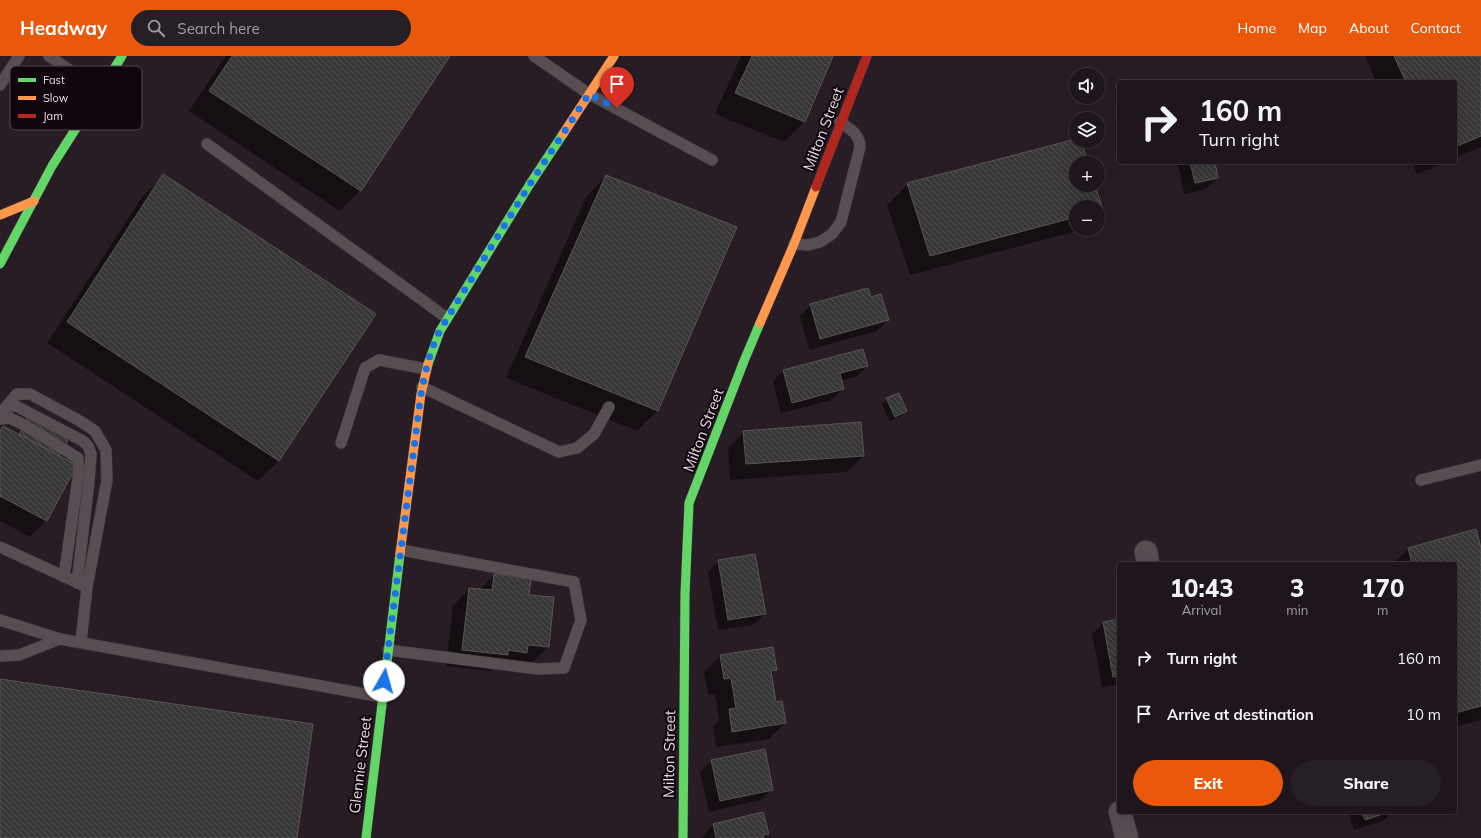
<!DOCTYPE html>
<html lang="en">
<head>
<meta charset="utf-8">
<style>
	body { margin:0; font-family:Mulish,sans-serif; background:#261f25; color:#f1f3f6; height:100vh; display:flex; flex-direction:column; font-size:15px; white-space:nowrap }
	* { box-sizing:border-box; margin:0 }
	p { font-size:13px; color:#a19fa3 }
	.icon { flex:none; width:22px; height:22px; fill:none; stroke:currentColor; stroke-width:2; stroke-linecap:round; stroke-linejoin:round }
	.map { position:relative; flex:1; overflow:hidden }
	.sheet { position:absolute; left:1117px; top:506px; width:340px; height:252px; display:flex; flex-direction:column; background:#1e161c; border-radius:4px; box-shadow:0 4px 16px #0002,0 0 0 1px #3c353b }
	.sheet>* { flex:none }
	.banner { position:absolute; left:1117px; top:24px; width:340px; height:84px; border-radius:4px; box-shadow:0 4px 16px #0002,0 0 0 1px #3c353b; background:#1e161c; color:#f1f3f6; overflow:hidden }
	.fabs { position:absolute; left:1069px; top:12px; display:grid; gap:8px }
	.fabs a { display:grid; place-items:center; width:36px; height:36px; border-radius:50%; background:#1e161c; box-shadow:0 4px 16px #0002,0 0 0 1px #3c353b; font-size:20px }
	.pin { position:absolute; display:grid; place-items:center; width:34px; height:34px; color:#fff; margin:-41px -17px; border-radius:50% 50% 50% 0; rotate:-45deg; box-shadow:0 0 4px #0007 }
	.pin .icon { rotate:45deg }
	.me { position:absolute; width:44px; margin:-22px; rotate:7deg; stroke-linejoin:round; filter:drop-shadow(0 0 3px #0008) }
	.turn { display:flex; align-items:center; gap:14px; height:84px; padding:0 16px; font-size:18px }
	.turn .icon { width:52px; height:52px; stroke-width:2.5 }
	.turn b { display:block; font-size:28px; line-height:34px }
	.eta { display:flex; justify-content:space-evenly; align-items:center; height:68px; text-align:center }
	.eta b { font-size:24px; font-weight:800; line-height:28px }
	.cta { display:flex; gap:8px; margin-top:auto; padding:8px 16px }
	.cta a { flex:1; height:46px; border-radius:24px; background:#ea580c; color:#fff; font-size:16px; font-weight:800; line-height:46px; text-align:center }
	.cta a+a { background:#261f25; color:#f1f3f6 }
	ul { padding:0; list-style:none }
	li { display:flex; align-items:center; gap:12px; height:56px; padding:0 16px }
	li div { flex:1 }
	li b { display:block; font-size:15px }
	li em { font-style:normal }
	header { display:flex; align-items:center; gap:24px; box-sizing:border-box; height:56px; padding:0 20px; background:#ea580c; color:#fff }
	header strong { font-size:19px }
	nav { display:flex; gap:22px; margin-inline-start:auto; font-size:14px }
	.search { width:280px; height:36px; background:#261f25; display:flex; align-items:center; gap:10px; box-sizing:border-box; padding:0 14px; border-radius:22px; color:#a19fa3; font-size:15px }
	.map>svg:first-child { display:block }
	.shadow { fill:#0007 }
	.building { fill:url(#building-back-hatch); stroke:#585655 }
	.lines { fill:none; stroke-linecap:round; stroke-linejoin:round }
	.lane-casing { stroke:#433a40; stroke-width:12 }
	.street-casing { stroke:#433a40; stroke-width:24 }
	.fast-casing { stroke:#433a40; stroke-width:10 }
	.slow-casing { stroke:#433a40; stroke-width:10 }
	.jam-casing { stroke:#433a40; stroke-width:10 }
	.lane { stroke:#574e54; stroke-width:11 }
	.street { stroke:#574e54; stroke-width:22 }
	.fast { stroke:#63d668; stroke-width:9 }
	.slow { stroke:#ff974d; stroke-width:9 }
	.jam { stroke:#b3261e; stroke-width:9 }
	.route { stroke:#1a73e8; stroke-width:7; stroke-dasharray:0 12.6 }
	.labels { text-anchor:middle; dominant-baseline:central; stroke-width:4; stroke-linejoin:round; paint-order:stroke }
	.street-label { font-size:15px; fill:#e7d9e2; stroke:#0f070d }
	.key { fill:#0f070d; stroke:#50464d; stroke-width:1 }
	.key-label { font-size:11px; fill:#e7d9e2 }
</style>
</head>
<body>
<header>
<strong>Headway</strong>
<div class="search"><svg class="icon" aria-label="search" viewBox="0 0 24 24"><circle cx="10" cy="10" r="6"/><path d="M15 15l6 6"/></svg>Search here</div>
<nav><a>Home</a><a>Map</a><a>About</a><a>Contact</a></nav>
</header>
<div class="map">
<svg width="1481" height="782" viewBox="0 0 1481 782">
	<defs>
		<pattern id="building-back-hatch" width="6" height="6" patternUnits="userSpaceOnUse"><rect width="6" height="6" fill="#383636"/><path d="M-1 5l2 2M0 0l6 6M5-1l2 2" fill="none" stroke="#555253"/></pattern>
	</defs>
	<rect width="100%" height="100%" fill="#281d25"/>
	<g class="shadow">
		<path d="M226,0H449L360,134L340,155L189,55Z"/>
		<path d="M741,0H832L804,66L784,86L715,58Z"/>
		<path d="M1365,0H1481V91L1455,102V26H1376Z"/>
		<path d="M1076,84L1080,85L1087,107H1076V129H1094L1102,154L1098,157V151H1076V173H1082L1081,174L910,219L887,149L908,128Z"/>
		<path d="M1177,106H1214L1217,122L1206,133L1184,138Z"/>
		<path d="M1412,106H1446L1417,118Z"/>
		<path d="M164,120L279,405L258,425L47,287L143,140Z"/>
		<path d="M606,120L658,354L637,375L506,322L586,141Z"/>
		<path d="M870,242L888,264L877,275L809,294L800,260L811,249Z"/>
		<path d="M867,310L856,321L841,325L843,333L832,344L781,357L773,325L784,314Z"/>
		<path d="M887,343L906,354L901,360L890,365L882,348Z"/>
		<path d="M29,359L58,400L75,410L46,464L30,481L0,465V374L3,371L17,378L24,365Z"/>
		<path d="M744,376L863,400L847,416L730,424L728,392Z"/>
		<path d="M1408,493L1481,496V664L1455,671V508H1393Z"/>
		<path d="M719,505L765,558L753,569L718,574L708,516Z"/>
		<path d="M494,519L528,540L548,591L532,607L495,610L490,615L446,610L453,549L470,533L480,534Z"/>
		<path d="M1119,564V628L1102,631L1092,578L1103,567Z"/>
		<path d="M720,600L776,614L771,619L775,647L785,667L769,683L716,691L713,670L719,664L715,638L708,639L704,616Z"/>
		<path d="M711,705L772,733L761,744L709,756L700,716Z"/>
		<path d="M1348,756H1392L1383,765L1354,774Z"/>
		<path d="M713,769L768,778L764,782H701Z"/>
	</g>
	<g class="building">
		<path d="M232,0H450L361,135L209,35Z"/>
		<path d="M752,0H833L805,66L735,37Z"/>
		<path d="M1394,0H1481V80L1455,91V26H1406Z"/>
		<path d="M1076,83V85H1081L1088,107H1076V129H1095L1103,154L1098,155V151H1076V161L930,200L907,127Z"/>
		<path d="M1190,106H1215L1218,122L1195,127Z"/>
		<path d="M163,118L376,258L279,405L67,266Z"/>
		<path d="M606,119L737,171L658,355L525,301Z"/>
		<path d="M868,232L871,241L881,238L889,264L820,283L810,248Z"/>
		<path d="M863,293L868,310L840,317L844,333L792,347L783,314Z"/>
		<path d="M899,337L907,355L895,361L886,342Z"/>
		<path d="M29,358L70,380L59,400L19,378Z"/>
		<path d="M861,366L864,400L746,408L743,375Z"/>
		<path d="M3,370L77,409L47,465L0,440V375Z"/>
		<path d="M1476,473L1481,492V650L1455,657V508H1412L1408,492Z"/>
		<path d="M755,498L766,558L728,564L718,504Z"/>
		<path d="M494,518L531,523L529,539L554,541L549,591L528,589L527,597L508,594V599L462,594L469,532L492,534Z"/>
		<path d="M1119,563V620L1113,621L1103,566Z"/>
		<path d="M773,591L777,614L771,615L776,646L782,645L786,667L732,676L729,653L736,652L731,622L724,623L720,599Z"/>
		<path d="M0,623L313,668L297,782H0Z"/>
		<path d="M765,693L773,734L720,745L711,704Z"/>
		<path d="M763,756L769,778L763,779L764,782H716L713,768Z"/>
		<path d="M1362,756H1389L1365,764Z"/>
	</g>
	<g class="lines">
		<g class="lane-casing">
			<g id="lane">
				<path d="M49,0L100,35"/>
				<path d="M534,0L589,38L712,104"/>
				<path d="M0,29L19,0"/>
				<path d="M207,88L447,262"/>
				<path d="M794,188L808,189L820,186L832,178L841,166L860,91C859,77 851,74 840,66"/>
				<path d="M422,331L559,396L577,392L594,378L609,351"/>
				<path d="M6,351L17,338H30L80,365L95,375L106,394L107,424L87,531"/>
				<path d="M0,358L6,351L16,350L83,385L88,390L91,398L89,425L77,527"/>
				<path d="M0,363L10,362L26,370L78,402L79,415L64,521"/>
				<path d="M341,387L365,312L379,304L426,313"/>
				<path d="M1421,424L1481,409"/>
				<path d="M0,491L87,531L81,586"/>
				<path d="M0,564L60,583L382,641"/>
				<path d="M388,594L538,613L564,612L581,564L574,526L401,494"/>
				<path d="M0,600L19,599L60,583"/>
			</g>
		</g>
		<g class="street-casing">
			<g id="street">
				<path d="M1146,496L1148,508"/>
				<path d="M1120,756L1127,782"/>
			</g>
		</g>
		<g class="fast-casing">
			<g id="fast">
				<path d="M0,208L52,110L122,0"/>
				<path d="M428,308L440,275L530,128L563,78"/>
				<path d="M366,782L400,498"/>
				<path d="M683,782L685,538L689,447L744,305L760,267"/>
			</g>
		</g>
		<g class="slow-casing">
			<g id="slow">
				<path d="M563,78L614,0"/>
				<path d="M0,159L34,145"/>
				<path d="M760,267L794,188L816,131"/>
				<path d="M400,498L421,338L428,308"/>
			</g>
		</g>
		<g class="jam-casing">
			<path id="jam" d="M816,131L867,0"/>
		</g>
		<use href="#lane" class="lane"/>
		<use href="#street" class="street"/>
		<use href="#fast" class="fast"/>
		<use href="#slow" class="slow"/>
		<use href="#jam" class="jam"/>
	</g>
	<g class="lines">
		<path class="route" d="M384,625L421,338C425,316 430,295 440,274L530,128L589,38L617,52"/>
	</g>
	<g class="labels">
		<g class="street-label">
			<text transform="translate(823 73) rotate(-69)">Milton Street</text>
			<text transform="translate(703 374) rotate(-69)">Milton Street</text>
			<text transform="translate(669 698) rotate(-89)">Milton Street</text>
			<text transform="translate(360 709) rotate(-83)">Glennie Street</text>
		</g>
	</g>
	<rect x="10" y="10" width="132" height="64" rx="6" class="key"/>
	<rect x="18" y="22" width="18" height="4" fill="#63d668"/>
	<rect x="18" y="40" width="18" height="4" fill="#ff974d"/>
	<rect x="18" y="58" width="18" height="4" fill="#b3261e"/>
	<g class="key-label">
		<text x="43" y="28">Fast</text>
		<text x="43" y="46">Slow</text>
		<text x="43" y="64">Jam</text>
	</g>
</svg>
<div class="fabs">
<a><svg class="icon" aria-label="sound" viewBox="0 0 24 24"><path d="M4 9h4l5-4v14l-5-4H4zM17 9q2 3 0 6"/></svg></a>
<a><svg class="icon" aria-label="layers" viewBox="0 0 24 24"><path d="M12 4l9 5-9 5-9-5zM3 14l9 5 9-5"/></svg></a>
<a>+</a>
<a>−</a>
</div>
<div class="pin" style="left:617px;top:52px;background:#d93025"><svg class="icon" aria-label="arrive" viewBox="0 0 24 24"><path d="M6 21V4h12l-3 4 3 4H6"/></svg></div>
<svg class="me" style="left:384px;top:625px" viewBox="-20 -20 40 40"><circle r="19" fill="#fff"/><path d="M0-13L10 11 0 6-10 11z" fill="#1a73e8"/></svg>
<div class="banner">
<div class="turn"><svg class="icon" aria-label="right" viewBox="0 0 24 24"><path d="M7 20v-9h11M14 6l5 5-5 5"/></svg><div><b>160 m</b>Turn right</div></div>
</div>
<section class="sheet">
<div class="eta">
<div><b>10:43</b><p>Arrival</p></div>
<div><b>3</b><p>min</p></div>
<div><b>170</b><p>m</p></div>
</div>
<ul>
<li><svg class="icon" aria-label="right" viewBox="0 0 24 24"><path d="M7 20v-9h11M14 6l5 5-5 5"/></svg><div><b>Turn right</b></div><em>160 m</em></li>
<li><svg class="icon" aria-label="arrive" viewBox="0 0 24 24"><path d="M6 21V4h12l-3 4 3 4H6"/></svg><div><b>Arrive at destination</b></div><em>10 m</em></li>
</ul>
<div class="cta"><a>Exit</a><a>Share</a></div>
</section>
</div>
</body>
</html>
